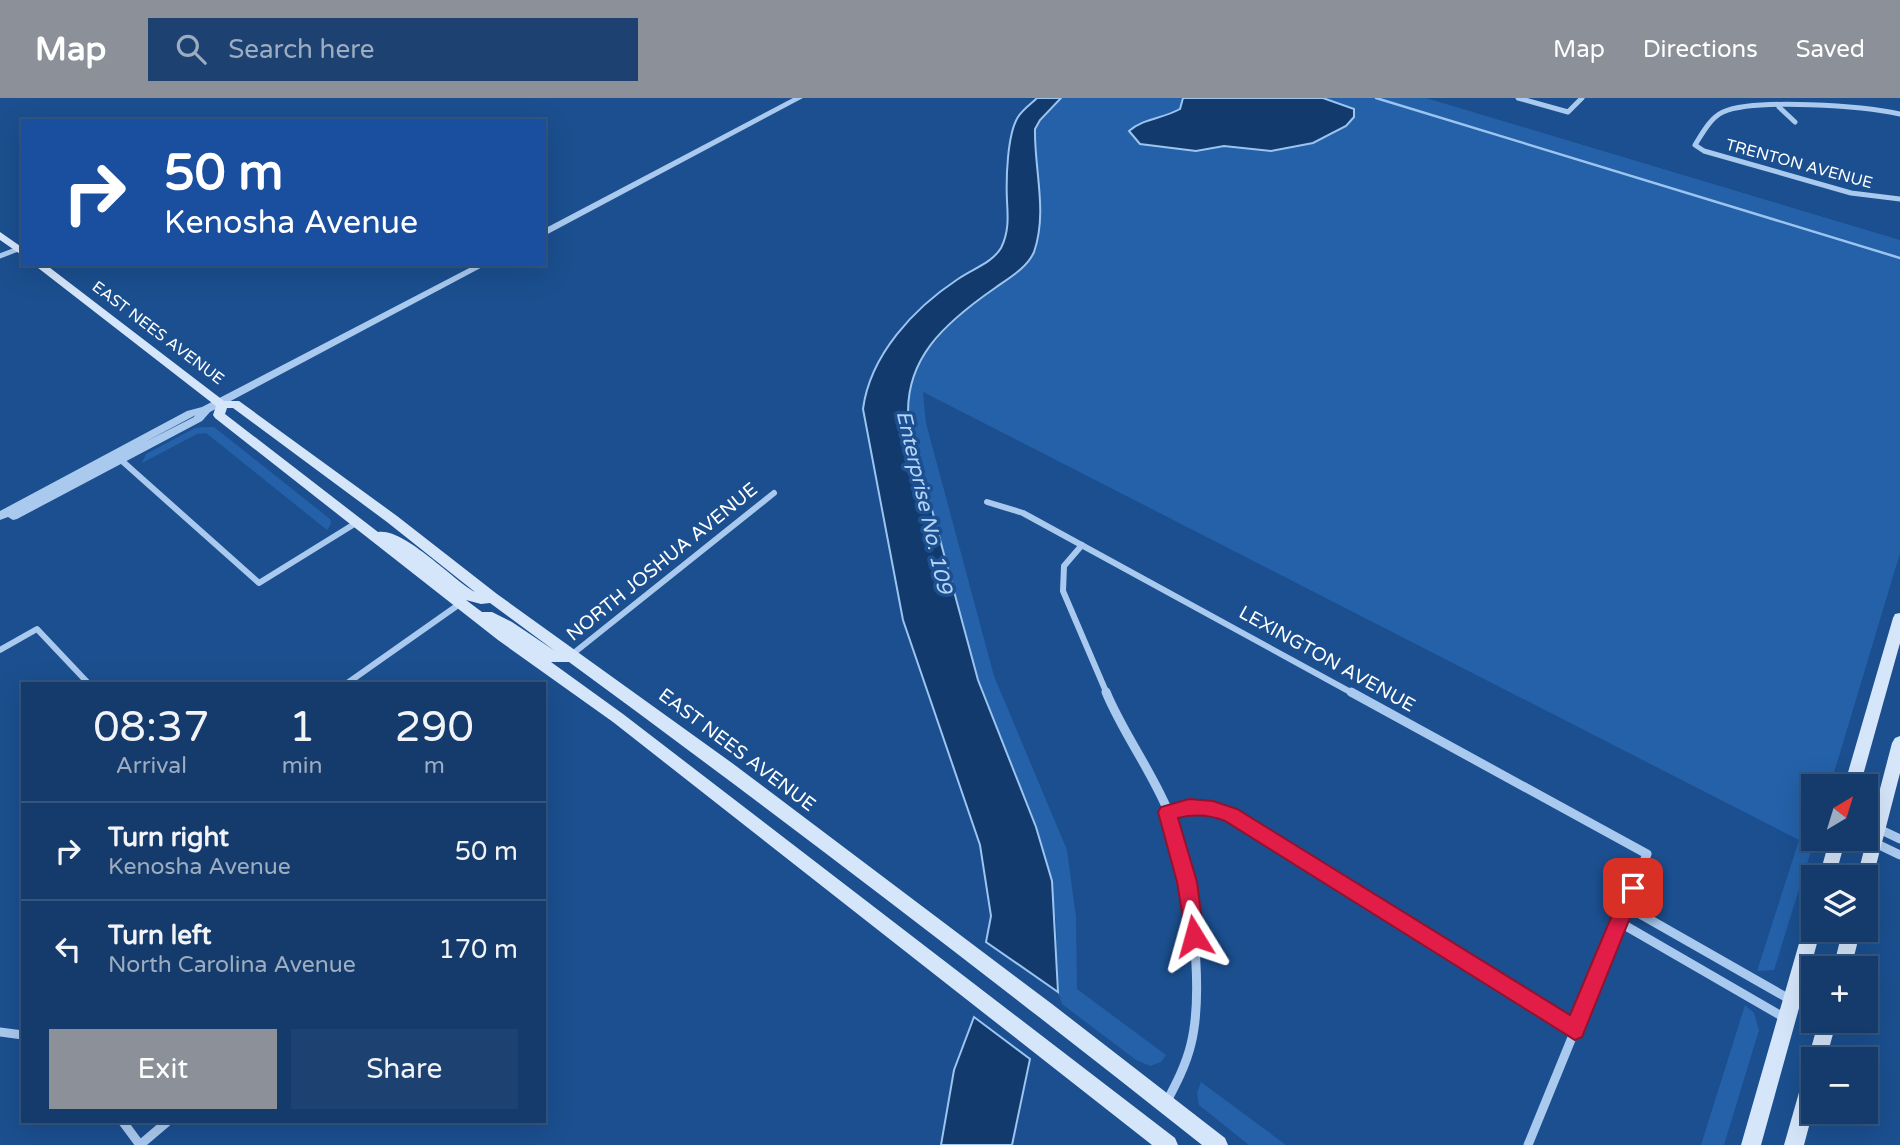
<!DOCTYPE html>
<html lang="en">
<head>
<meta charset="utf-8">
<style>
	body { margin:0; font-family:"Varela Round",sans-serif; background:#1d4271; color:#f1f3f6; height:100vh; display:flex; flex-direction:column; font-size:26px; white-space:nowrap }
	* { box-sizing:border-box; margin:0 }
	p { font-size:23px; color:#9dadc1 }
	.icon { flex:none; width:38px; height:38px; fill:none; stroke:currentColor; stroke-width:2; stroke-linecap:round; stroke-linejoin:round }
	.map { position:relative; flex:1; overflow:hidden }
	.details { position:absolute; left:21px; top:584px; width:525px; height:441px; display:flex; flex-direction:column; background:#143b6b; border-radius:0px; box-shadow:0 7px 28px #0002,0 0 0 2px #33557e }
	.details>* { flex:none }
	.banner { position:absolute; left:21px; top:21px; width:525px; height:147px; border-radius:0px; box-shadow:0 7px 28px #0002,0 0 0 2px #33557e; background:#1a4fa0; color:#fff; overflow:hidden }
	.needle { width:46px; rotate:38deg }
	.controls { position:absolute; left:1801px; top:676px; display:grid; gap:14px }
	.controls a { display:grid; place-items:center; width:77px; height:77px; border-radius:0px; background:#143b6b; box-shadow:0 7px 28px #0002,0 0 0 2px #33557e; font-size:35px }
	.pin { position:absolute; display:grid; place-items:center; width:60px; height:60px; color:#fff; margin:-30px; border-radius:14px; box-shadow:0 4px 10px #0006 }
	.me { position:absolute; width:77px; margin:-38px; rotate:352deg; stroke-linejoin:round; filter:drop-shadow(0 0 5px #0008) }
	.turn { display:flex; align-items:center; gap:24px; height:147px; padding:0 28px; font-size:32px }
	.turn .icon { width:91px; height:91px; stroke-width:2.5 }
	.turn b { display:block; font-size:49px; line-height:60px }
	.eta { display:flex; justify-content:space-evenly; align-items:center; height:119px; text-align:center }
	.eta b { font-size:42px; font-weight:600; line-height:49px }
	.cta { display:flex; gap:14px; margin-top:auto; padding:14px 28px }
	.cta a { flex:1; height:80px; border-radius:0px; background:#8c9099; color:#fff; font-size:28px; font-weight:600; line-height:80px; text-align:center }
	.cta a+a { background:#1d4271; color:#f1f3f6 }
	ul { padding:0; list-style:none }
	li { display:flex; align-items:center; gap:21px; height:98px; padding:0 28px; border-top:2px solid #33557e }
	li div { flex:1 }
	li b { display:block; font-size:26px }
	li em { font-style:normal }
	header { display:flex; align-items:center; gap:42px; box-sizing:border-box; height:98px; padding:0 35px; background:#8c9099; color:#fff }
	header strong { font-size:33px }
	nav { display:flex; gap:38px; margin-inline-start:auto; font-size:24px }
	.search { width:490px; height:63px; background:#1d4271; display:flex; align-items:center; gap:18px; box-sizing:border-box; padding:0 24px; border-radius:0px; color:#9dadc1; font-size:26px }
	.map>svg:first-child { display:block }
	.green { fill:#2461a8 }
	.water { fill:#123a6d; stroke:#9cc4f0; stroke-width:2 }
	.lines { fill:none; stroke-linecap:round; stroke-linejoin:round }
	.stream { stroke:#9cc4f0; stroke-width:2.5 }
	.minor-far2 { stroke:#a9c9ee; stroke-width:5 }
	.minor-far1 { stroke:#a9c9ee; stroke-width:6 }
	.minor { stroke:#a9c9ee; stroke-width:9 }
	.tertiary { fill:#a9c9ee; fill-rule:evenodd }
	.secondary { fill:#d6e6fa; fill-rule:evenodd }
	.route { fill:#e11d48; stroke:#92132f; stroke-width:2 }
	.labels { text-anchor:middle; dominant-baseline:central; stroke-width:7; stroke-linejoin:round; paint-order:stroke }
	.far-street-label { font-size:16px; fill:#fff; stroke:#1b4f8f }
	.street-label { font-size:19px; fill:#fff; stroke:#1b4f8f }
	.water-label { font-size:21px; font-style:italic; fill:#b5d3f5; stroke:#1b4f8f }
</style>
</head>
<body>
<header>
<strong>Map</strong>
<div class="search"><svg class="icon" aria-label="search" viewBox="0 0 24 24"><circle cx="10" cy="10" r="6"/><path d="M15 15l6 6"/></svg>Search here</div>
<nav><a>Map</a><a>Directions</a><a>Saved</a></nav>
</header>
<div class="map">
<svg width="1900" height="1047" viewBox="0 0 1900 1047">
	<rect width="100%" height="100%" fill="#1b4f8f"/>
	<g class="green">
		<path d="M1061,0H1426L1900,142V455L1830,688H1813L1815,740L1774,872L1757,873L1799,742L923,294L926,325L994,578L1067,752L1076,819L1077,891L1166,957L1161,964L1150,968L1136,962L1062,906L1058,894L1056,822L1003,646L978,582L909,327L907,309L909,287L927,253L955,220L1021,171L1041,119L1035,31L1040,22Z"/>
		<path d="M203,329H214L330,421L331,426L327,432L206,335L197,336L142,365L146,356L195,330Z"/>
		<path d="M1745,907L1754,915L1759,932L1724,1047H1701Z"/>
		<path d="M1201,984L1286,1047H1249L1199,1007L1197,995Z"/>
	</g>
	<g class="water">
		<path d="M1037,0H1061L1040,22L1035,31C1034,71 1048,114 1034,154C1027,170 1009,180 995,190C946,224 901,262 909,327L978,582L1036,729L1052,783L1058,894L986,844L991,818L980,747L903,522L863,311C870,257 914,210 958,181C972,171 992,165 1001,150C1009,134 1008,119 1007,103C1006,82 1007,36 1018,19C1023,11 1031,6 1037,0Z"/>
		<path d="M1183,0H1323L1354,11V19L1346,28L1313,45L1271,53L1224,48L1196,53L1140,46L1129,33C1144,20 1162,21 1180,11Z"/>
		<path d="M974,919L1030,961L1012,1047H941L954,972Z"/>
	</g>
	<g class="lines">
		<path class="stream" d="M1376,0L1900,160"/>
		<g class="minor-far2">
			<path d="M1518,0L1568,14L1582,0"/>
			<path d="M1779,9L1795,24"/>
			<path d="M1900,16C1864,8 1755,0 1723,14C1710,20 1702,36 1695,47L1704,53L1851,95L1900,101"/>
			<path d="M0,158L18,151"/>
		</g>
		<g class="minor-far1">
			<path d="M121,362L259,485L356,425"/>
			<path d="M987,404L1023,415L1354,596"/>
			<path d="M1082,447L1064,468L1063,493L1107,596"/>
			<path d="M0,552L37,531L89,586"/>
			<path d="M570,558L774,395"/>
			<path d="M346,586L461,505"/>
		</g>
		<g class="minor">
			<path d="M1106,594C1123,635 1151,672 1168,713C1190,767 1205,890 1191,946C1186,967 1176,986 1166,1005"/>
			<path d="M1351,594L1647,756L1528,1047"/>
			<path d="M1168,714L1200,711L1231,717L1575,932"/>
			<path d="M1879,731L1900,741"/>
			<path d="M1875,745L1900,757"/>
			<path d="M1626,808L1791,902"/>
			<path d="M1619,824L1785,920"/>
			<path d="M0,934L23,937"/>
			<path d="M123,1024L140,1047L167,1024"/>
		</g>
		<g class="tertiary">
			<path d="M793,0H803L544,138V131Z"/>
			<path d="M477,166H488L210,314L202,323L17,421L13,422L8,419L0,422V413L187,313L202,309ZM195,317L194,319L145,344L194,318Z"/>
		</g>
		<g class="secondary">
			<path d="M0,134L23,150V158L0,142Z"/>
			<path d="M33,166H45L224,303H239L397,418L497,496L732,665L1052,906L1225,1040L1228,1047H1202C994,882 783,721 569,564H551L623,616L1175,1040L1178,1047H1152L613,624L498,542L215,320L213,317L216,308ZM227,310H233L387,424L475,494C452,481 403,429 378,434L225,316ZM466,502L481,506L490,505L555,553L512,524L492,514H482Z"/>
			<path d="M1900,515V545L1860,688H1844L1893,520L1895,516Z"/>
			<path d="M1900,638V675L1873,779L1871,785L1866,787V779H1857L1892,645L1895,640Z"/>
			<path d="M1830,740H1846L1835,779H1819Z"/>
			<path d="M1813,820V831H1821L1761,1047H1741L1804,828L1807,822Z"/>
			<path d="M1843,831H1861L1851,870H1833Z"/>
			<path d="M1819,922H1837L1826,961H1813V1013L1804,1047H1784L1806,970L1812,968L1808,961Z"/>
		</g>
	</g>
	<path class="route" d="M1189,701L1213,703L1237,711L1570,917L1626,784L1633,781L1640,784L1642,790L1582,939L1575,942L1225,723C1210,717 1194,716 1178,720L1197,784L1204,838L1201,844L1194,847L1187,844L1177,784L1158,714L1161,709Z"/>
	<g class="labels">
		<g class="far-street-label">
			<text transform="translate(1799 66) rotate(15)">TRENTON AVENUE</text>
			<text transform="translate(158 235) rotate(37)">EAST NEES AVENUE</text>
		</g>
		<g class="street-label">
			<text transform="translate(662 464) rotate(-39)">NORTH JOSHUA AVENUE</text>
			<text transform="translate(1327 561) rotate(29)">LEXINGTON AVENUE</text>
			<text transform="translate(737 652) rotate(37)">EAST NEES AVENUE</text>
		</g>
		<g class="water-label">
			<text transform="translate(924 404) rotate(77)">Enterprise No. 109</text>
		</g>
	</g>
</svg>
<div class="controls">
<a><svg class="needle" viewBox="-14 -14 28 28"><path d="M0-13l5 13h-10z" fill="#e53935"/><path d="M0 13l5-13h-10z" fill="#9dadc1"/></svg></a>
<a><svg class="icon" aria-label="layers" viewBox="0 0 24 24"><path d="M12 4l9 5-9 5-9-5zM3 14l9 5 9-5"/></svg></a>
<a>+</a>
<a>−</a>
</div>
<div class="pin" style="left:1633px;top:790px;background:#d93025"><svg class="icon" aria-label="arrive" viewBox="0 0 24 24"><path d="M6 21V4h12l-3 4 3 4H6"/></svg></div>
<svg class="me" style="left:1194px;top:838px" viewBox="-20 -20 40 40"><path d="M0-17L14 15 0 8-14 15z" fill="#e11d48" stroke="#fff" stroke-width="4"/></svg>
<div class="banner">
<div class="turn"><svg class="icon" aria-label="right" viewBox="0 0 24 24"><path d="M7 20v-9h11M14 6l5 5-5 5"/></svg><div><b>50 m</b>Kenosha Avenue</div></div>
</div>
<section class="details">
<div class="eta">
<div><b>08:37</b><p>Arrival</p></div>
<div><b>1</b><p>min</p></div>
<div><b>290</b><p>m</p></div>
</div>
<ul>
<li><svg class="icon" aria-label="right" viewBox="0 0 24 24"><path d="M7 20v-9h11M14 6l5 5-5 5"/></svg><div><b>Turn right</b><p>Kenosha Avenue</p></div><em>50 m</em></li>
<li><svg class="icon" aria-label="left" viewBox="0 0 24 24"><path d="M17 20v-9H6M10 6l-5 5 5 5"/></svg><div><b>Turn left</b><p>North Carolina Avenue</p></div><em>170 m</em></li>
</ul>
<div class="cta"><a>Exit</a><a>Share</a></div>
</section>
</div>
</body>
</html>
